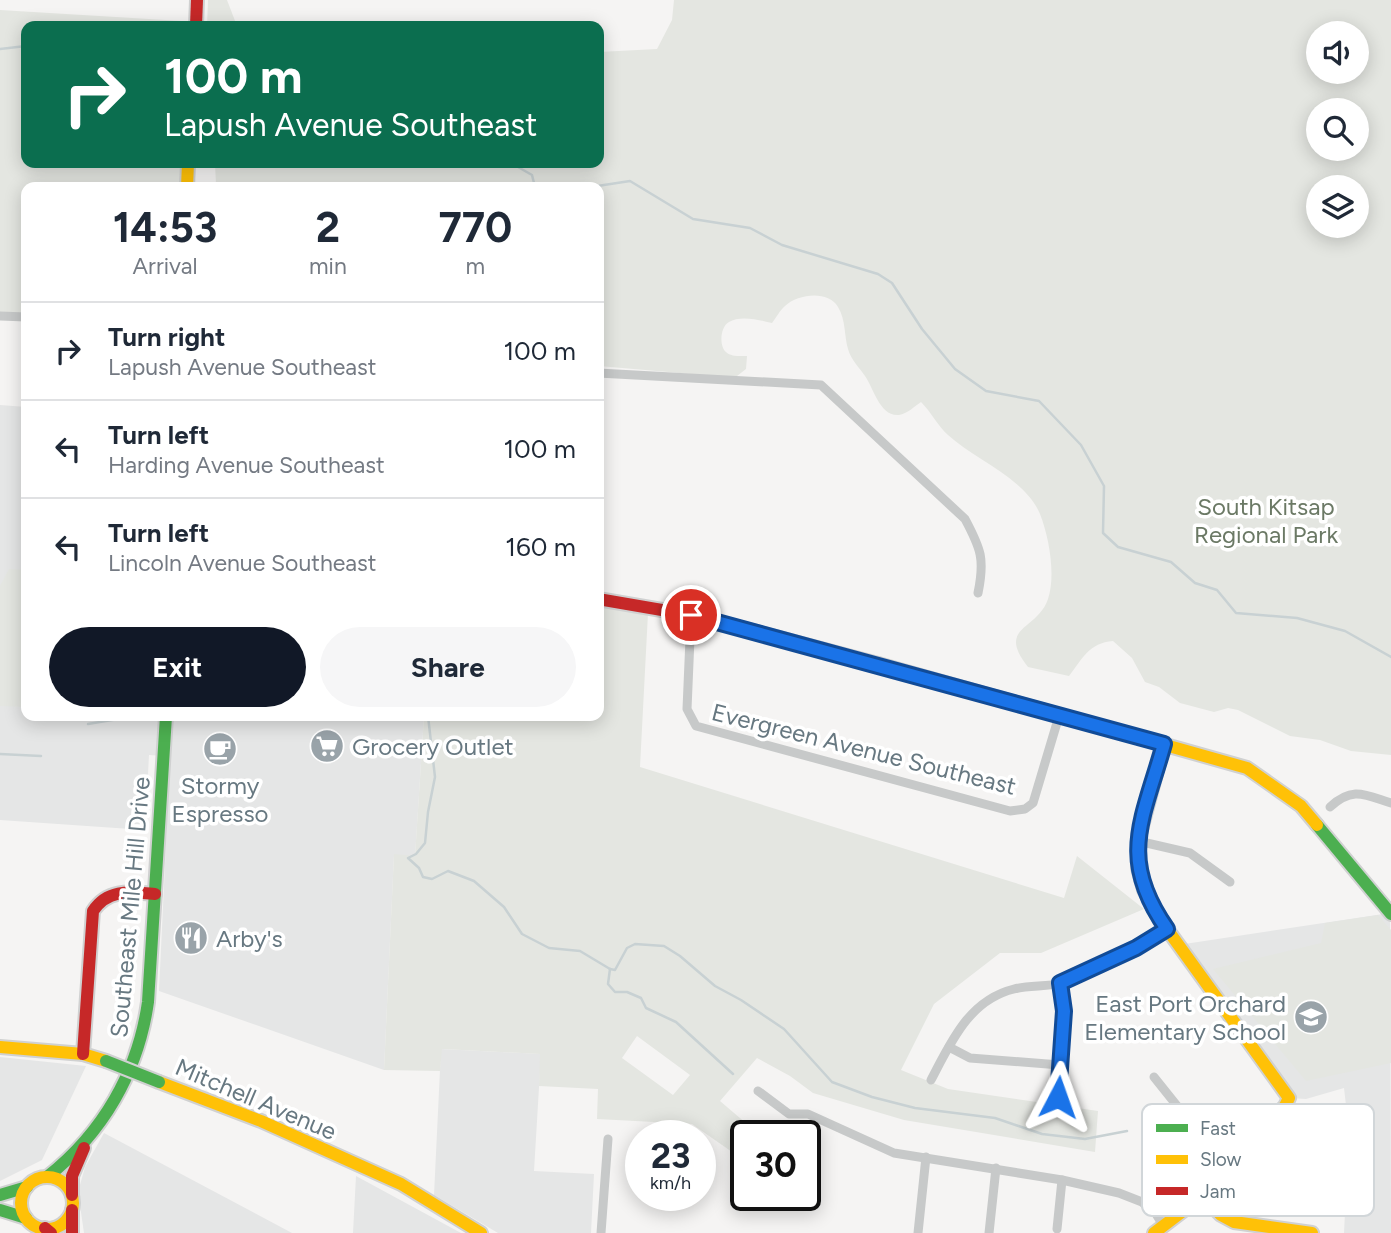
<!DOCTYPE html>
<html lang="en">
<head>
<meta charset="utf-8">
<style>
	body { margin:0; font-family:Figtree,sans-serif; background:#f6f6f7; color:#1f2937; height:100vh; display:flex; flex-direction:column; font-size:26px; white-space:nowrap }
	* { box-sizing:border-box; margin:0 }
	p { font-size:23px; color:#747a83 }
	.icon { flex:none; width:38px; height:38px; fill:none; stroke:currentColor; stroke-width:2; stroke-linecap:round; stroke-linejoin:round }
	.map { position:relative; flex:1; overflow:hidden }
	.sheet { position:absolute; left:21px; top:182px; width:583px; height:539px; display:flex; flex-direction:column; background:#fff; border-radius:14px; box-shadow:0 4px 18px #0003 }
	.sheet>* { flex:none }
	.hud { position:absolute; left:21px; top:21px; width:583px; height:147px; border-radius:14px; box-shadow:0 4px 18px #0003; background:#0b6e4f; color:#fff; overflow:hidden }
	.controls { position:absolute; left:1306px; top:21px; display:grid; gap:14px }
	.controls a { display:grid; place-items:center; width:63px; height:63px; border-radius:50%; background:#fff; box-shadow:0 4px 18px #0003; font-size:35px }
	.speed { position:absolute; left:625px; top:1120px; display:flex; gap:14px; font-size:35px; font-weight:700; text-align:center }
	.speed>* { display:grid; place-content:center; width:91px; height:91px; border-radius:50%; background:#fff; box-shadow:0 4px 18px #0003; line-height:1 }
	.speed small { font-size:18px; font-weight:400 }
	.speed .limit { border:4px solid #111; border-radius:10px; background:#fff; color:#111 }
	.pin { position:absolute; display:grid; place-items:center; width:60px; height:60px; color:#fff; margin:-30px; border:4px solid #fff; border-radius:50%; box-shadow:0 2px 7px #0007 }
	.me { position:absolute; width:77px; margin:-38px; rotate:4deg; stroke-linejoin:round; filter:drop-shadow(0 0 5px #0008) }
	.turn { display:flex; align-items:center; gap:24px; height:147px; padding:0 28px; font-size:32px }
	.turn .icon { width:91px; height:91px; stroke-width:2.5 }
	.turn b { display:block; font-size:49px; line-height:60px }
	.eta { display:flex; justify-content:space-evenly; align-items:center; height:119px; text-align:center }
	.eta b { font-size:42px; font-weight:700; line-height:49px }
	.primary-button { display:flex; gap:14px; margin-top:auto; padding:14px 28px }
	.primary-button a { flex:1; height:80px; border-radius:42px; background:#111827; color:#fff; font-size:28px; font-weight:700; line-height:80px; text-align:center }
	.primary-button a+a { background:#f6f6f7; color:#1f2937 }
	ul { padding:0; list-style:none }
	li { display:flex; align-items:center; gap:21px; height:98px; padding:0 28px; border-top:2px solid #e0e1e3 }
	li div { flex:1 }
	li b { display:block; font-size:26px }
	li em { font-style:normal }
	.map>svg:first-child { display:block }
	.built { fill:#e5e6e6 }
	.green { fill:#e4e6e1; fill-rule:evenodd }
	.lines { fill:none; stroke-linecap:round; stroke-linejoin:round }
	.stream { stroke:#c8d1d3; stroke-width:2.5 }
	.fast-casing { stroke:#d0d1d1; stroke-width:16 }
	.slow-casing { stroke:#d0d1d1; stroke-width:16 }
	.jam-casing { stroke:#d0d1d1; stroke-width:16 }
	.street { stroke:#c7c9c9; stroke-width:9 }
	.fast { stroke:#4caf50; stroke-width:12 }
	.slow { stroke:#ffc107; stroke-width:12 }
	.jam { stroke:#c62828; stroke-width:12 }
	.fast-bridge-casing { stroke:#d0d1d1; stroke-width:16; stroke-linecap:butt }
	.fast-bridge { stroke:#4caf50; stroke-width:12 }
	.route-casing { stroke:#114b97; stroke-width:18 }
	.route { stroke:#1a73e8; stroke-width:12 }
	.labels { text-anchor:middle; dominant-baseline:central; stroke-width:7; stroke-linejoin:round; paint-order:stroke }
	.park-label { font-size:24px; fill:#6b7965; stroke:#fff }
	.poi-label { font-size:24px; fill:#677881; stroke:#fff; text-anchor:start }
	.street-label { font-size:24px; fill:#677881; stroke:#fff }
	.key { fill:#fff; stroke:#d1d6d9; stroke-width:2 }
	.key-label { font-size:19px; fill:#677881 }
</style>
</head>
<body>
<div class="map">
<svg width="1391" height="1233" viewBox="0 0 1391 1233">
	<rect width="100%" height="100%" fill="#f5f4f3"/>
	<g class="built">
		<path d="M0,405L26,407V716H166L164,756L149,755L145,830L0,820Z"/>
		<path d="M172,716H424L415,857L394,855L384,1070L159,991Z"/>
		<path d="M1390,913L1391,1233H1344L1349,1131L1344,1088L1306,1099L1289,1098L1178,945Z"/>
		<path d="M441,1049L541,1054L534,1171L594,1174L591,1233H498L434,1195Z"/>
		<path d="M0,1057L86,1066L42,1160L0,1181Z"/>
		<path d="M104,1133L292,1233H84L78,1192L85,1167Z"/>
		<path d="M356,1176L461,1233H353Z"/>
	</g>
	<g class="green">
		<path d="M208,0H227L237,26H207Z"/>
		<path d="M674,0H1391V755L1351,751L1320,740L1290,736L1238,710L1228,708L1214,712L1180,703L1159,687L1145,682L1132,658L1113,641C1089,643 1083,658 1069,676L1028,667C996,626 1037,631 1048,599C1056,575 1049,537 1040,514C1025,478 975,460 948,435C938,426 931,412 921,402C915,406 907,414 899,415C880,417 873,387 865,376C859,367 851,360 848,349C844,336 846,320 838,307C828,290 798,294 785,306C780,310 776,318 772,323C760,320 740,315 729,322C720,327 719,346 726,352C731,357 741,356 747,356L746,369L737,376L726,377L599,366L598,187L216,185L215,163H598L599,52L657,49L672,20ZM1318,33H1356V72H1318ZM1318,110H1356V149H1318ZM1318,187H1356V226H1318Z"/>
		<path d="M0,10L182,21L181,26H26V163H188L187,187H26V317L0,316Z"/>
		<path d="M9,569L26,570V707L0,706V586Z"/>
		<path d="M599,605L648,613L640,767L1064,898L1077,856L1144,909L1041,953H1000L934,1004L901,1070L948,1089L1098,1111L1095,1152L904,1120L813,1093L790,1076L757,1058L720,1101L761,1136H746L745,1161L692,1124L597,1119L598,1089L539,1086L540,1054L442,1049L440,1071L384,1070L394,854L415,856L424,716H598ZM637,1036L690,1075L673,1095L622,1058Z"/>
		<path d="M1378,915L1391,930V1063L1306,1081L1213,969L1321,943L1325,923Z"/>
	</g>
	<g class="lines">
		<g class="stream">
			<path d="M0,49L26,46"/>
			<path d="M511,163L532,175L535,187"/>
			<path d="M591,187L630,181L693,219L750,228L782,245L878,274L892,283L922,329L955,369L986,391L1039,401L1081,445L1104,486L1103,533L1118,547L1171,562L1195,583L1217,590L1236,613L1297,618L1345,631L1391,657"/>
			<path d="M428,716L435,777L428,812L425,843L416,854L408,858L419,868L423,877L432,879L448,871L474,881L504,907L522,934L549,948L580,951L610,969"/>
			<path d="M88,724L136,716"/>
			<path d="M0,754L41,756"/>
			<path d="M610,969L615,970L627,948L635,944L664,946L680,956L715,986L741,1000L784,1029L832,1082L872,1097L915,1108L995,1118L1042,1134L1085,1139L1127,1131"/>
			<path d="M610,969L608,984L615,992H627L641,998L646,1008L676,1022L733,1074"/>
		</g>
		<g class="fast-casing">
			<g id="fast">
				<path d="M1317,825L1391,914"/>
				<path d="M47,1177C103,1133 138,1072 148,1002L166,716"/>
				<path d="M0,1195L27,1187"/>
				<path d="M0,1210L26,1218"/>
			</g>
		</g>
		<g class="slow-casing">
			<g id="slow">
				<path d="M187,187L188,163"/>
				<path d="M878,664L1247,768L1301,806L1317,825"/>
				<path d="M0,1047L83,1054L106,1061"/>
				<path d="M159,1082L261,1121L401,1184L481,1233"/>
				<circle cx="47" cy="1203" r="26"/>
				<path d="M1200,1194L1221,1215L1234,1222L1312,1233"/>
				<path d="M1154,1233L1183,1211L1285,1106L1289,1098L1167,929L1144,890L1138,868V841L1164,744"/>
			</g>
		</g>
		<g class="jam-casing">
			<g id="jam">
				<path d="M196,26L197,0"/>
				<path d="M598,599L691,615L878,664"/>
				<path d="M83,1054L93,911C108,888 131,892 155,894"/>
				<path d="M72,1195V1176L84,1148"/>
				<path d="M72,1210V1233"/>
				<path d="M45,1228L51,1233"/>
			</g>
		</g>
		<g class="street">
			<path d="M0,316L26,317"/>
			<path d="M598,373L821,385L965,519C981,549 985,559 978,593"/>
			<path d="M691,615L687,709L696,726L1010,811L1025,809L1033,803L1059,716"/>
			<path d="M1330,807C1353,786 1365,795 1391,803"/>
			<path d="M1138,841L1190,853L1230,882"/>
			<path d="M949,1047L970,1058L1060,1065"/>
			<path d="M1154,1077L1226,1167"/>
			<path d="M931,1080C951,1042 969,1000 1014,989C1030,985 1047,987 1062,983C1096,973 1136,948 1167,929"/>
			<path d="M758,1091L789,1114H808L894,1153L1062,1180L1119,1193L1142,1202L1156,1214L1164,1227"/>
			<path d="M1058,1097L1064,1011L1060,983"/>
			<path d="M1057,1229L1062,1180"/>
			<path d="M601,1233L608,1139"/>
			<path d="M918,1233L926,1157"/>
			<path d="M989,1233L996,1168"/>
		</g>
		<use href="#fast" class="fast"/>
		<use href="#slow" class="slow"/>
		<use href="#jam" class="jam"/>
		<g class="fast-bridge-casing">
			<path id="fast-bridge" d="M106,1061L159,1082"/>
		</g>
		<use href="#fast-bridge" class="fast-bridge"/>
	</g>
	<g class="lines">
		<g class="route-casing">
			<path id="route" d="M691,615L1164,744C1143,819 1117,858 1167,929L1136,948L1060,983L1064,1011L1058,1097"/>
		</g>
		<use href="#route" class="route"/>
	</g>
	<defs>
		<g id="supermarket-disc" transform="scale(1.75)"><circle r="9.5" fill="#99a3a9" stroke="#fff"/><path d="M-6-5.5h2.5l.6 2H6L4.5 2H-2.5L-4.4-4H-6ZM-1.5 3.2a1.3 1.3 0 1 0 .1 0ZM3 3.2a1.3 1.3 0 1 0 .1 0Z" fill="#fff"/></g>
		<g id="cafe-disc" transform="scale(1.75)"><circle r="9.5" fill="#99a3a9" stroke="#fff"/><path d="M-5.5-4.5H6V0H3Q3 3.5 0 3.5H-2.5Q-5.5 3.5-5.5 0ZM3-3.2v2h1.7v-2ZM-6 4.5H4V6H-6Z" fill="#fff"/></g>
		<g id="restaurant-disc" transform="scale(1.75)"><circle r="9.5" fill="#99a3a9" stroke="#fff"/><path d="M-5-6h1v4h1v-4h1v4h1v-4h1v5L-1.5 .5V6h-2V.5L-5-1ZM5-6V6H3V1.5H1.5Q1.5-4 5-6Z" fill="#fff"/></g>
		<g id="school-disc" transform="scale(1.75)"><circle r="9.5" fill="#99a3a9" stroke="#fff"/><path d="M0-5L7-2L0 1L-7-2ZM-4 1L0 2.5L4 1V4Q0 6-4 4Z" fill="#fff"/></g>
	</defs>
	<g fill-rule="evenodd">
		<use href="#supermarket-disc" x="327" y="746"/>
		<use href="#cafe-disc" x="220" y="749"/>
		<use href="#restaurant-disc" x="191" y="938"/>
		<use href="#school-disc" x="1311" y="1017"/>
	</g>
	<g class="labels">
		<g class="park-label">
			<text x="1266" y="506">South Kitsap<tspan x="1266" dy="28">Regional Park</tspan></text>
		</g>
		<g class="poi-label">
			<text x="352" y="746">Grocery Outlet</text>
			<text x="220" y="785" text-anchor="middle">Stormy<tspan x="220" dy="28">Espresso</tspan></text>
			<text x="216" y="938">Arby's</text>
			<text x="1286" y="1003" text-anchor="end">East Port Orchard<tspan x="1286" dy="28">Elementary School</tspan></text>
		</g>
		<g class="street-label">
			<text transform="translate(864 749) rotate(14)">Evergreen Avenue Southeast</text>
			<text transform="translate(130 907) rotate(-85)">Southeast Mile Hill Drive</text>
			<text transform="translate(256 1099) rotate(23)">Mitchell Avenue</text>
		</g>
	</g>
	<rect x="1142" y="1104" width="232" height="112" rx="10" class="key"/>
	<rect x="1156" y="1124" width="32" height="8" fill="#4caf50"/>
	<rect x="1156" y="1155" width="32" height="9" fill="#ffc107"/>
	<rect x="1156" y="1187" width="32" height="8" fill="#c62828"/>
	<g class="key-label">
		<text x="1200" y="1135">Fast</text>
		<text x="1200" y="1166">Slow</text>
		<text x="1200" y="1198">Jam</text>
	</g>
</svg>
<div class="controls">
<a><svg class="icon" aria-label="sound" viewBox="0 0 24 24"><path d="M4 9h4l5-4v14l-5-4H4zM17 9q2 3 0 6"/></svg></a>
<a><svg class="icon" aria-label="search" viewBox="0 0 24 24"><circle cx="10" cy="10" r="6"/><path d="M15 15l6 6"/></svg></a>
<a><svg class="icon" aria-label="layers" viewBox="0 0 24 24"><path d="M12 4l9 5-9 5-9-5zM3 14l9 5 9-5"/></svg></a>
</div>
<div class="speed"><div>23<small>km/h</small></div><div class="limit">30</div></div>
<div class="pin" style="left:691px;top:615px;background:#d93025"><svg class="icon" aria-label="arrive" viewBox="0 0 24 24"><path d="M6 21V4h12l-3 4 3 4H6"/></svg></div>
<svg class="me" style="left:1058px;top:1097px" viewBox="-20 -20 40 40"><path d="M0-17L14 15 0 8-14 15z" fill="#1a73e8" stroke="#fff" stroke-width="4"/></svg>
<div class="hud">
<div class="turn"><svg class="icon" aria-label="right" viewBox="0 0 24 24"><path d="M7 20v-9h11M14 6l5 5-5 5"/></svg><div><b>100 m</b>Lapush Avenue Southeast</div></div>
</div>
<section class="sheet">
<div class="eta">
<div><b>14:53</b><p>Arrival</p></div>
<div><b>2</b><p>min</p></div>
<div><b>770</b><p>m</p></div>
</div>
<ul>
<li><svg class="icon" aria-label="right" viewBox="0 0 24 24"><path d="M7 20v-9h11M14 6l5 5-5 5"/></svg><div><b>Turn right</b><p>Lapush Avenue Southeast</p></div><em>100 m</em></li>
<li><svg class="icon" aria-label="left" viewBox="0 0 24 24"><path d="M17 20v-9H6M10 6l-5 5 5 5"/></svg><div><b>Turn left</b><p>Harding Avenue Southeast</p></div><em>100 m</em></li>
<li><svg class="icon" aria-label="left" viewBox="0 0 24 24"><path d="M17 20v-9H6M10 6l-5 5 5 5"/></svg><div><b>Turn left</b><p>Lincoln Avenue Southeast</p></div><em>160 m</em></li>
</ul>
<div class="primary-button"><a>Exit</a><a>Share</a></div>
</section>
</div>
</body>
</html>
